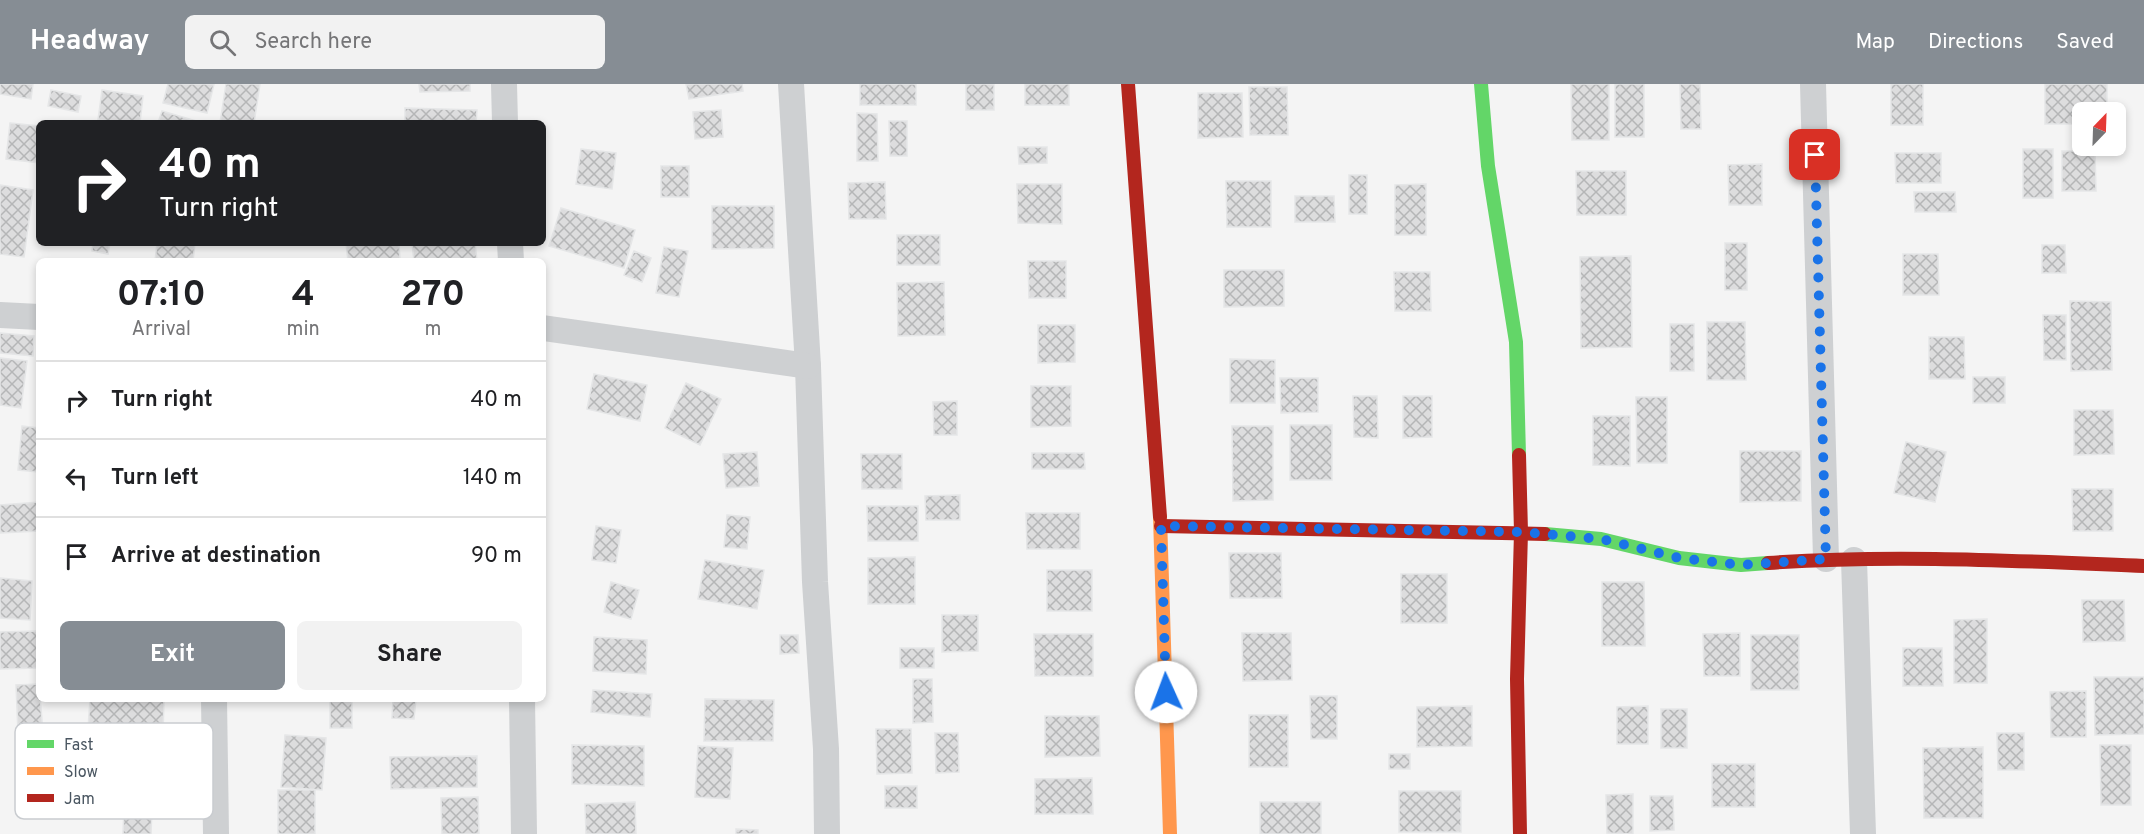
<!DOCTYPE html>
<html lang="en">
<head>
<meta charset="utf-8">
<style>
	body { margin:0; font-family:Overpass,sans-serif; background:#f2f2f2; color:#202124; height:100vh; display:flex; flex-direction:column; font-size:22px; white-space:nowrap }
	* { box-sizing:border-box; margin:0 }
	p { font-size:20px; color:#757577 }
	.icon { flex:none; width:33px; height:33px; fill:none; stroke:currentColor; stroke-width:2; stroke-linecap:round; stroke-linejoin:round }
	.map { position:relative; flex:1; overflow:hidden }
	.panel { position:absolute; left:36px; top:174px; width:510px; height:444px; display:flex; flex-direction:column; background:#fff; border-radius:9px; box-shadow:0 3px 9px #0003 }
	.panel>* { flex:none }
	.guide { position:absolute; left:36px; top:36px; width:510px; height:126px; border-radius:9px; box-shadow:0 3px 9px #0003; background:#202124; color:#fff; overflow:hidden }
	.needle { width:39px; rotate:23deg }
	.controls { position:absolute; left:2072px; top:18px; display:grid; gap:12px }
	.controls a { display:grid; place-items:center; width:54px; height:54px; border-radius:9px; background:#fff; box-shadow:0 3px 9px #0003; font-size:30px }
	.pin { position:absolute; display:grid; place-items:center; width:51px; height:51px; color:#fff; margin:-26px; border-radius:12px; box-shadow:0 3px 9px #0006 }
	.me { position:absolute; width:66px; margin:-33px; rotate:358deg; stroke-linejoin:round; filter:drop-shadow(0 0 4px #0008) }
	.turn { display:flex; align-items:center; gap:21px; height:126px; padding:0 24px; font-size:27px }
	.turn .icon { width:78px; height:78px; stroke-width:2.5 }
	.turn b { display:block; font-size:42px; line-height:51px }
	.eta { display:flex; justify-content:space-evenly; align-items:center; height:102px; text-align:center }
	.eta b { font-size:36px; font-weight:700; line-height:42px }
	.primary-button { display:flex; gap:12px; margin-top:auto; padding:12px 24px }
	.primary-button a { flex:1; height:69px; border-radius:9px; background:#868d94; color:#fff; font-size:24px; font-weight:700; line-height:69px; text-align:center }
	.primary-button a+a { background:#f2f2f2; color:#202124 }
	ul { padding:0; list-style:none }
	li { display:flex; align-items:center; gap:18px; height:78px; padding:0 24px; border-top:2px solid #e0e0e0 }
	li div { flex:1 }
	li b { display:block; font-size:22px }
	li em { font-style:normal }
	header { display:flex; align-items:center; gap:36px; box-sizing:border-box; height:84px; padding:0 30px; background:#868d94; color:#fff }
	header strong { font-size:28px }
	nav { display:flex; gap:33px; margin-inline-start:auto; font-size:21px }
	.search { width:420px; height:54px; background:#f2f2f2; display:flex; align-items:center; gap:15px; box-sizing:border-box; padding:0 21px; border-radius:9px; color:#757577; font-size:22px }
	.map>svg:first-child { display:block }
	.building { fill:url(#building-cross-hatch); stroke:#e5e6e7; stroke-width:1.5 }
	.lines { fill:none; stroke-linecap:round; stroke-linejoin:round }
	.street { stroke:#ced0d2; stroke-width:26 }
	.fast { stroke:#63d668; stroke-width:14 }
	.slow { stroke:#ff974d; stroke-width:14 }
	.jam { stroke:#b3261e; stroke-width:14 }
	.route { stroke:#1a73e8; stroke-width:10; stroke-dasharray:0 18 }
	.key { fill:#fff; stroke:#c9ccd0; stroke-width:1.5 }
	.key-label { font-size:16px; fill:#4a5661 }
</style>
</head>
<body>
<header>
<strong>Headway</strong>
<div class="search"><svg class="icon" aria-label="search" viewBox="0 0 24 24"><circle cx="10" cy="10" r="6"/><path d="M15 15l6 6"/></svg>Search here</div>
<nav><a>Map</a><a>Directions</a><a>Saved</a></nav>
</header>
<div class="map">
<svg width="2144" height="750" viewBox="0 0 2144 750">
	<defs>
		<pattern id="building-cross-hatch" width="8" height="8" patternUnits="userSpaceOnUse" patternTransform="scale(1.5)"><rect width="8" height="8" fill="#ddddde"/><path d="M0 0l8 8M0 8l8-8" fill="none" stroke="#b5b6b7"/></pattern>
	</defs>
	<rect width="100%" height="100%" fill="#f4f4f4"/>
	<g class="building">
		<path d="M0,0H33L31,15L0,10Z"/>
		<path d="M168,0H214L207,29L163,19Z"/>
		<path d="M226,0H260L254,39H220Z"/>
		<path d="M419,0H470V7L420,8Z"/>
		<path d="M686,0H742L743,7L689,15Z"/>
		<rect x="860" y="0" width="56" height="21"/>
		<rect x="966" y="0" width="28" height="26"/>
		<rect x="1025" y="0" width="44" height="21"/>
		<path d="M1571,0H1609V56H1572Z"/>
		<rect x="1615" y="0" width="29" height="53"/>
		<path d="M1680,0H1700L1701,45H1681Z"/>
		<rect x="1891" y="0" width="32" height="41"/>
		<path d="M2045,0H2107V28H2082V40H2045Z"/>
		<path d="M1249,3H1287L1288,51H1250Z"/>
		<path d="M51,6L81,12L78,28L48,22Z"/>
		<path d="M102,6L143,12L140,39L98,36Z"/>
		<path d="M1198,9H1242L1243,53L1198,54Z"/>
		<path d="M405,24L477,26L476,39H405Z"/>
		<path d="M721,26L723,53L695,55L693,28Z"/>
		<path d="M162,27L203,39H158Z"/>
		<path d="M857,29L877,30L878,77H857Z"/>
		<path d="M889,37H907V72H890Z"/>
		<path d="M10,39L39,42V79L6,75Z"/>
		<path d="M1018,63H1047V79L1019,80Z"/>
		<path d="M581,65L616,69L612,105L576,100Z"/>
		<rect x="2023" y="65" width="30" height="49"/>
		<path d="M2062,67H2095L2096,107H2062Z"/>
		<path d="M1895,69H1941V99H1896Z"/>
		<path d="M1762,80V121H1729L1728,81Z"/>
		<rect x="661" y="82" width="28" height="31"/>
		<path d="M1576,87H1626V131H1577Z"/>
		<rect x="1349" y="91" width="18" height="39"/>
		<path d="M1226,97H1271V143H1227Z"/>
		<path d="M885,98L886,135H849L848,99Z"/>
		<path d="M1017,100H1062V140L1018,139Z"/>
		<path d="M1426,100V151H1395V101Z"/>
		<path d="M0,101L33,106L24,173L0,170Z"/>
		<path d="M1914,108H1955L1956,128H1915Z"/>
		<path d="M1295,112H1334L1335,138H1295Z"/>
		<path d="M712,122H774V164L712,165Z"/>
		<path d="M561,124L635,146L624,184L549,162Z"/>
		<rect x="897" y="151" width="43" height="30"/>
		<path d="M93,159H110L108,170L92,167Z"/>
		<path d="M157,159H195L193,177H155Z"/>
		<path d="M346,159H399L400,177H348Z"/>
		<path d="M412,159H475L477,177H414Z"/>
		<rect x="1725" y="159" width="22" height="47"/>
		<path d="M2042,161H2065L2066,189H2042Z"/>
		<path d="M664,163L688,167L679,213L656,209Z"/>
		<path d="M634,167L651,174L642,198L624,191Z"/>
		<path d="M1903,170H1938L1939,211H1903Z"/>
		<path d="M1631,172L1632,263L1581,264L1580,173Z"/>
		<path d="M1028,177H1066V214H1029Z"/>
		<path d="M1224,186H1284V222L1224,223Z"/>
		<path d="M1394,188H1430L1431,227H1395Z"/>
		<path d="M944,198L945,251L898,252L897,199Z"/>
		<path d="M2070,217L2111,218L2112,286L2071,287Z"/>
		<path d="M2043,231H2066V276H2044Z"/>
		<path d="M1707,238H1745L1746,296H1707Z"/>
		<rect x="1670" y="240" width="24" height="47"/>
		<path d="M1038,241H1075V278L1038,279Z"/>
		<path d="M0,249L34,252L33,272L0,269Z"/>
		<path d="M1929,253H1964L1965,295H1929Z"/>
		<path d="M0,274L27,277L21,324L0,321Z"/>
		<path d="M1230,275L1275,276V319H1230Z"/>
		<path d="M594,290L647,301L640,337L587,325Z"/>
		<rect x="1973" y="293" width="32" height="26"/>
		<path d="M1280,294H1318V328L1281,329Z"/>
		<path d="M686,299L721,315L700,361L665,344Z"/>
		<path d="M1031,302H1071V342L1031,343Z"/>
		<path d="M1353,312H1377L1378,354L1354,353Z"/>
		<path d="M1403,312H1432V353L1403,354Z"/>
		<path d="M1636,313H1667V379H1637Z"/>
		<path d="M957,317V351H934L933,318Z"/>
		<path d="M2074,326H2113L2114,370L2074,371Z"/>
		<path d="M1593,332H1630V382L1593,381Z"/>
		<rect x="1290" y="341" width="42" height="55"/>
		<path d="M22,342L39,344L38,388L18,386Z"/>
		<path d="M1232,342H1273V416L1233,417Z"/>
		<path d="M1906,358L1946,368L1935,418L1894,409Z"/>
		<path d="M1740,367H1801V417L1740,418Z"/>
		<path d="M757,368L759,402L726,404L723,370Z"/>
		<path d="M1032,369H1084L1085,385H1032Z"/>
		<path d="M861,370H902V405H862Z"/>
		<path d="M2072,405H2113V447H2073Z"/>
		<path d="M960,411V436H926L925,412Z"/>
		<path d="M39,418V447L0,449V421Z"/>
		<path d="M867,422H918V457H868Z"/>
		<path d="M1026,429H1080V465H1027Z"/>
		<path d="M727,431L750,433L747,465L724,463Z"/>
		<path d="M596,442L621,446L616,479L592,476Z"/>
		<path d="M1229,469H1281L1282,514H1230Z"/>
		<path d="M915,473V520H868V474Z"/>
		<path d="M705,476L764,486L757,525L698,515Z"/>
		<rect x="1047" y="486" width="45" height="41"/>
		<rect x="1401" y="490" width="46" height="49"/>
		<path d="M0,494L32,497L30,536L0,534Z"/>
		<path d="M611,498L639,506L631,535L604,528Z"/>
		<path d="M1602,498H1644L1645,562H1602Z"/>
		<path d="M2082,516H2124L2125,557L2083,558Z"/>
		<path d="M942,531H978V567L942,568Z"/>
		<path d="M1987,535V599H1954V536Z"/>
		<path d="M38,547V584L0,585V548Z"/>
		<path d="M1242,549H1291L1292,596L1243,597Z"/>
		<path d="M1740,549V592H1704L1703,550Z"/>
		<path d="M1034,550H1093V592H1035Z"/>
		<path d="M780,551H798L799,569L780,570Z"/>
		<rect x="1751" y="551" width="48" height="55"/>
		<path d="M594,553L647,556L646,590L593,587Z"/>
		<rect x="900" y="564" width="34" height="20"/>
		<path d="M1903,564H1942L1943,602H1903Z"/>
		<path d="M2094,593H2144V650L2095,651Z"/>
		<path d="M913,595H932L933,638L913,639Z"/>
		<path d="M39,600L43,648L18,649L16,601Z"/>
		<path d="M593,606L652,610L650,633L591,628Z"/>
		<path d="M2086,607V653H2051L2050,608Z"/>
		<path d="M1310,612H1337V655H1311Z"/>
		<path d="M90,615H164L163,650L88,646Z"/>
		<rect x="330" y="615" width="22" height="29"/>
		<path d="M393,615H416L414,635L392,634Z"/>
		<path d="M705,615L774,616L773,657H704Z"/>
		<path d="M1472,622V662L1417,663V623Z"/>
		<path d="M1648,622V660H1617V623Z"/>
		<rect x="1661" y="625" width="26" height="39"/>
		<rect x="1249" y="631" width="39" height="52"/>
		<path d="M1045,632H1099L1100,672L1045,673Z"/>
		<path d="M876,645H911L912,689L877,690Z"/>
		<path d="M935,649H958L959,688L936,689Z"/>
		<path d="M1997,649H2024V686H1998Z"/>
		<path d="M285,651L326,654L322,706L281,703Z"/>
		<path d="M572,661L644,662V702L572,700Z"/>
		<path d="M2100,661H2131V721H2101Z"/>
		<path d="M698,662L733,664L730,715L695,713Z"/>
		<path d="M1983,663V734H1924L1923,664Z"/>
		<rect x="1389" y="670" width="21" height="15"/>
		<path d="M477,672V703L391,705L390,673Z"/>
		<rect x="1712" y="680" width="43" height="43"/>
		<path d="M1092,694L1093,730H1035V695Z"/>
		<rect x="885" y="702" width="32" height="22"/>
		<rect x="278" y="706" width="37" height="44"/>
		<rect x="1399" y="707" width="62" height="41"/>
		<path d="M1633,710V750L1607,749L1606,711Z"/>
		<path d="M1650,712H1673L1674,746L1650,747Z"/>
		<path d="M478,713L479,750H442L441,714Z"/>
		<path d="M635,718L636,750H586L585,720Z"/>
		<rect x="1260" y="718" width="61" height="32"/>
		<path d="M124,723L152,724L151,750H123Z"/>
		<path d="M736,745L758,746V750H736Z"/>
	</g>
	<g class="lines">
		<g class="street">
			<path d="M504,0L505,39"/>
			<path d="M791,0L808,282L815,498L826,665L827,750"/>
			<path d="M1813,0L1826,475"/>
			<path d="M510,159L511,177"/>
			<path d="M0,231L39,233"/>
			<path d="M543,244L808,282"/>
			<path d="M1854,476L1863,750"/>
			<path d="M214,615L216,750"/>
			<path d="M522,615L524,750"/>
		</g>
		<g class="fast">
			<path d="M1481,0L1488,82L1516,258L1519,371"/>
			<path d="M1545,450L1601,455L1679,474L1741,481L1768,479"/>
		</g>
		<path class="slow" d="M1160,433L1170,750"/>
		<g class="jam">
			<path d="M1128,0L1160,433"/>
			<path d="M1519,371L1521,448L1517,595L1520,750"/>
			<path d="M1161,442L1545,450"/>
			<path d="M1768,479C1893,470 2019,477 2144,482"/>
		</g>
	</g>
	<g class="lines">
		<path class="route" d="M1166,608L1161,442L1521,448L1601,455L1679,474L1741,481L1826,475L1815,71"/>
	</g>
	<rect x="15" y="639" width="198" height="96" rx="9" class="key"/>
	<rect x="27" y="656" width="27" height="8" fill="#63d668"/>
	<rect x="27" y="683" width="27" height="8" fill="#ff974d"/>
	<rect x="27" y="710" width="27" height="8" fill="#b3261e"/>
	<g class="key-label">
		<text x="64" y="666">Fast</text>
		<text x="64" y="693">Slow</text>
		<text x="64" y="720">Jam</text>
	</g>
</svg>
<div class="controls">
<a><svg class="needle" viewBox="-14 -14 28 28"><path d="M0-13l5 13h-10z" fill="#e53935"/><path d="M0 13l5-13h-10z" fill="#757577"/></svg></a>
</div>
<div class="pin" style="left:1815px;top:71px;background:#d93025"><svg class="icon" aria-label="arrive" viewBox="0 0 24 24"><path d="M6 21V4h12l-3 4 3 4H6"/></svg></div>
<svg class="me" style="left:1166px;top:608px" viewBox="-20 -20 40 40"><circle r="19" fill="#fff"/><path d="M0-13L10 11 0 6-10 11z" fill="#1a73e8"/></svg>
<div class="guide">
<div class="turn"><svg class="icon" aria-label="right" viewBox="0 0 24 24"><path d="M7 20v-9h11M14 6l5 5-5 5"/></svg><div><b>40 m</b>Turn right</div></div>
</div>
<section class="panel">
<div class="eta">
<div><b>07:10</b><p>Arrival</p></div>
<div><b>4</b><p>min</p></div>
<div><b>270</b><p>m</p></div>
</div>
<ul>
<li><svg class="icon" aria-label="right" viewBox="0 0 24 24"><path d="M7 20v-9h11M14 6l5 5-5 5"/></svg><div><b>Turn right</b></div><em>40 m</em></li>
<li><svg class="icon" aria-label="left" viewBox="0 0 24 24"><path d="M17 20v-9H6M10 6l-5 5 5 5"/></svg><div><b>Turn left</b></div><em>140 m</em></li>
<li><svg class="icon" aria-label="arrive" viewBox="0 0 24 24"><path d="M6 21V4h12l-3 4 3 4H6"/></svg><div><b>Arrive at destination</b></div><em>90 m</em></li>
</ul>
<div class="primary-button"><a>Exit</a><a>Share</a></div>
</section>
</div>
</body>
</html>
